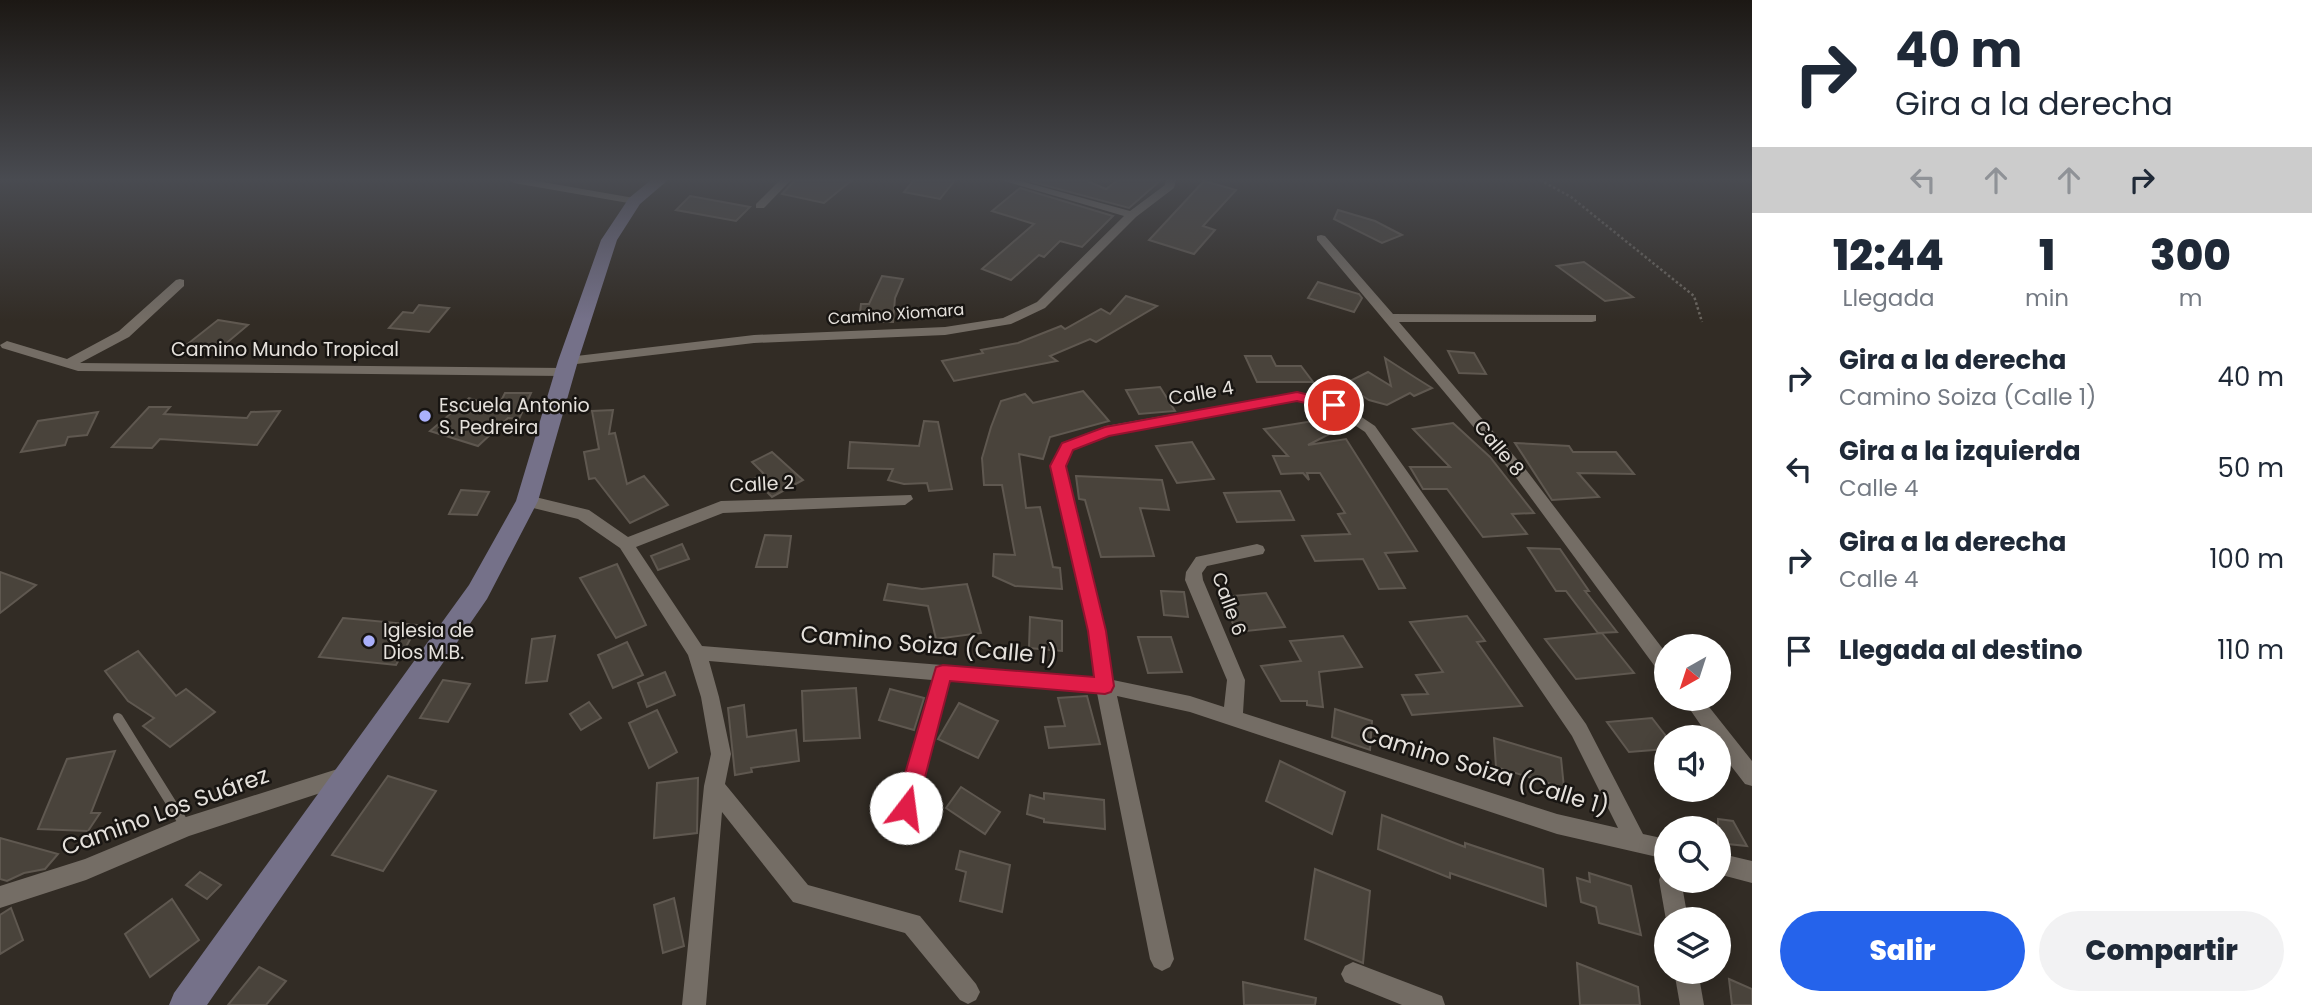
<!DOCTYPE html>
<html lang="es">
<head>
<meta charset="utf-8">
<style>
	body { margin:0; font-family:Poppins,sans-serif; background:#f2f2f3; color:#1f2937; height:100vh; display:flex; flex-direction:column; font-size:26px; white-space:nowrap }
	* { box-sizing:border-box; margin:0 }
	p { font-size:23px; color:#747a83 }
	.icon { flex:none; width:38px; height:38px; fill:none; stroke:currentColor; stroke-width:2; stroke-linecap:round; stroke-linejoin:round }
	.map { position:relative; flex:1; overflow:hidden }
	.drawer { display:flex; flex-direction:column; background:#fff; width:560px }
	.drawer>* { flex:none }
	.guide { background:#fff; color:#1f2937; overflow:hidden }
	.needle { width:46px; rotate:219deg }
	.fabs { position:absolute; left:1654px; top:634px; display:grid; gap:14px }
	.fabs a { display:grid; place-items:center; width:77px; height:77px; border-radius:50%; background:#fff; box-shadow:0 4px 18px #0003; font-size:35px }
	.pin { position:absolute; display:grid; place-items:center; width:60px; height:60px; color:#fff; margin:-30px; border:4px solid #fff; border-radius:50%; box-shadow:0 2px 7px #0007 }
	.me { position:absolute; width:77px; margin:-38px; rotate:15deg; stroke-linejoin:round; filter:drop-shadow(0 0 5px #0008) }
	.turn { display:flex; align-items:center; gap:24px; height:147px; padding:0 28px; font-size:32px }
	.turn .icon { width:91px; height:91px; stroke-width:2.5 }
	.turn b { display:block; font-size:49px; line-height:60px }
	.lanes { display:flex; align-items:center; height:66px; padding:0 28px; background:#0003; justify-content:center; gap:35px; direction:ltr }
	.lanes .off { opacity:.35 }
	.eta { display:flex; justify-content:space-evenly; align-items:center; height:119px; text-align:center }
	.eta b { font-size:42px; font-weight:800; line-height:49px }
	.primary-button { display:flex; gap:14px; margin-top:auto; padding:14px 28px }
	.primary-button a { flex:1; height:80px; border-radius:42px; background:#2563eb; color:#fff; font-size:28px; font-weight:800; line-height:80px; text-align:center }
	.primary-button a+a { background:#f2f2f3; color:#1f2937 }
	ul { padding:0; list-style:none }
	li { display:flex; align-items:center; gap:21px; height:91px; padding:0 28px }
	li div { flex:1 }
	li b { display:block; font-size:26px }
	li em { font-style:normal }
	main { display:flex; flex:1; min-height:0 }
	.map>svg:first-child { display:block }
	.building { fill:#49433b; stroke:#5f5850; stroke-width:2 }
	.lines { fill:none; stroke-linecap:round; stroke-linejoin:round }
	.path { stroke:#6b665f; stroke-width:2.5; stroke-dasharray:2.5 2.5; stroke-linecap:butt }
	.lane { stroke:#746d65; stroke-width:10 }
	.street { fill:#746d65; fill-rule:evenodd }
	.secondary { fill:#757189; fill-rule:evenodd }
	.route { fill:#e11d48; stroke:#92132f; stroke-width:2 }
	.poi-dot { fill:#aab0fb; stroke:#181512; stroke-width:2.5 }
	.labels { text-anchor:middle; dominant-baseline:central; stroke-width:5; stroke-linejoin:round; paint-order:stroke }
	.far-street-label { font-size:16px; fill:#e5e1dc; stroke:#181512 }
	.street-label { font-size:19px; fill:#e5e1dc; stroke:#181512 }
	.poi-label { font-size:19px; fill:#e5e1dc; stroke:#181512; text-anchor:start }
	.near-street-label { font-size:23px; fill:#e5e1dc; stroke:#181512 }
</style>
</head>
<body>
<main>
<div class="map">
<svg width="1752" height="1005" viewBox="0 0 1752 1005">
	<rect width="100%" height="100%" fill="#322c25"/>
	<g class="building">
		<path d="M795,180H852L824,203L782,194Z"/>
		<path d="M914,180H955L940,199L904,192Z"/>
		<path d="M1085,180L1106,189L1118,180H1161L1129,208L1029,181Z"/>
		<path d="M1204,181L1236,190L1203,226L1215,230L1194,254L1149,240Z"/>
		<path d="M1020,188L1113,216L1082,247L1060,241L1044,257L1039,255L1011,280L982,269L1034,224L992,211Z"/>
		<path d="M690,196L750,207L736,221L676,210Z"/>
		<path d="M1338,210L1375,221L1402,235L1382,243L1334,219Z"/>
		<path d="M1584,262L1633,297L1605,301L1557,266Z"/>
		<path d="M882,276L903,279L895,298L893,322L859,321L861,304H869Z"/>
		<path d="M1318,282L1359,294L1362,298L1354,312L1308,298Z"/>
		<path d="M1126,296L1157,306L1096,342L1090,339L1050,356L1057,361L954,381L942,361L983,353L981,350L1018,343L1061,326L1065,329L1101,309L1110,314Z"/>
		<path d="M419,305L449,308L429,332L389,328L403,312L413,313Z"/>
		<path d="M218,320L248,325L217,351L185,346Z"/>
		<path d="M1448,351L1474,353L1486,374L1459,373Z"/>
		<path d="M1245,356H1271L1276,366H1301L1313,382H1257Z"/>
		<path d="M1385,358L1416,378L1432,388L1414,396L1410,393L1387,405L1369,400L1344,384L1368,372L1391,386Z"/>
		<path d="M1160,387L1175,411L1139,414L1126,390Z"/>
		<path d="M1083,391L1109,421L1050,437L1043,459L1019,454L1026,508L1040,507L1053,567L1060,568L1062,589L1015,586L993,576L994,554L1015,555L1002,485H984L982,458L991,427L1001,401L1025,394L1033,403Z"/>
		<path d="M505,393H531L519,419L508,418L478,446L430,431L469,398L498,407Z"/>
		<path d="M149,407H170L164,414L247,418L251,412L280,411L257,445L160,439L152,448L112,447Z"/>
		<path d="M613,410L609,434L615,433L627,484L644,476L668,505L630,523L595,478L589,479L584,452L599,449L592,411Z"/>
		<path d="M98,412L87,435L68,437L65,445L21,452L38,421Z"/>
		<path d="M1338,417L1349,424L1308,445L1346,439L1417,551L1385,553L1405,588L1379,589L1363,559L1315,561L1302,536L1350,534L1338,514L1345,513L1320,473H1307L1309,480L1303,473L1281,474L1273,456H1288L1264,429Z"/>
		<path d="M924,421L938,422L952,489L929,491L927,483L904,484L888,480L893,469L848,468L850,442L919,446Z"/>
		<path d="M1453,423L1490,457L1534,513L1512,514L1527,534L1483,537L1447,489H1423L1410,467H1450L1413,429Z"/>
		<path d="M1192,442L1214,479L1177,483L1156,446Z"/>
		<path d="M1515,443L1569,446L1573,452H1616L1634,474L1578,473L1599,497L1552,500Z"/>
		<path d="M772,452L803,480L772,497L754,479L764,474L752,462Z"/>
		<path d="M1076,476L1162,480L1169,510L1140,508L1154,556L1101,557L1085,500L1079,499Z"/>
		<path d="M461,490L489,492L477,515L449,514Z"/>
		<path d="M1280,491L1294,520L1237,522L1224,493Z"/>
		<path d="M765,535L791,536L787,567H756Z"/>
		<path d="M682,544L689,559L658,570L651,556Z"/>
		<path d="M1528,548L1560,549L1589,591H1585L1617,632L1598,633L1566,591H1556Z"/>
		<path d="M617,564L646,625L616,638L580,578Z"/>
		<path d="M0,572L36,585L0,613Z"/>
		<path d="M888,584L922,589L967,584L981,633L936,639L928,606L884,600Z"/>
		<path d="M1161,591L1184,592L1188,617L1164,615Z"/>
		<path d="M1266,593L1285,627L1237,632L1220,597Z"/>
		<path d="M1467,616L1485,641L1477,642L1522,706L1412,715L1402,695L1428,694L1416,675L1443,672L1410,622Z"/>
		<path d="M1030,617L1062,621V651L1029,648Z"/>
		<path d="M343,618L418,625L396,665L319,657Z"/>
		<path d="M1602,633L1634,673L1576,679L1545,639Z"/>
		<path d="M555,636L547,681L526,683L532,639Z"/>
		<path d="M1343,636L1362,667L1319,672L1323,707L1307,705V701H1281L1261,666L1301,661L1290,641Z"/>
		<path d="M1138,637H1171L1182,672L1148,673Z"/>
		<path d="M627,642L643,675L613,688L598,655Z"/>
		<path d="M138,651L176,696L186,689L215,712L170,747L143,726L154,718L128,701L105,671Z"/>
		<path d="M665,672L675,695L647,707L638,683Z"/>
		<path d="M443,680L470,684L448,722L420,718Z"/>
		<path d="M856,688L860,738L804,741L802,691Z"/>
		<path d="M890,689L924,698L914,730L879,720Z"/>
		<path d="M1087,696L1100,744L1049,748L1045,727L1065,726L1058,698Z"/>
		<path d="M589,702L601,718L581,730L570,714Z"/>
		<path d="M959,703L998,721L978,758L938,739Z"/>
		<path d="M744,705L747,737L796,730L799,761L751,768L752,772L735,775L728,708Z"/>
		<path d="M1335,709L1372,721L1370,750L1332,737Z"/>
		<path d="M657,710L677,752L649,768L629,723Z"/>
		<path d="M1652,718L1666,736V749L1629,752L1607,722Z"/>
		<path d="M1494,738L1561,758L1564,788L1496,767Z"/>
		<path d="M115,751L91,813H100L88,831L38,829L67,759Z"/>
		<path d="M1280,761L1345,792L1332,834L1266,801Z"/>
		<path d="M388,776L436,791L383,871L332,855Z"/>
		<path d="M698,778L697,833L654,838L657,783Z"/>
		<path d="M961,787L1000,812L985,834L946,808Z"/>
		<path d="M1044,793L1104,800L1105,829L1044,822V819L1027,814L1030,795L1044,799Z"/>
		<path d="M1382,815L1465,847V843L1543,869L1546,906L1450,873V878L1378,849Z"/>
		<path d="M1718,819L1733,821L1747,846L1718,843Z"/>
		<path d="M0,838L58,854L45,869L24,873L7,881L0,879Z"/>
		<path d="M960,851L1010,865L1002,912L960,901L966,872L956,869Z"/>
		<path d="M1315,869L1370,891L1363,963L1305,939Z"/>
		<path d="M200,872L221,885L207,899L186,885Z"/>
		<path d="M1589,873L1631,886L1641,935L1599,923L1596,907L1581,902L1577,878L1590,882Z"/>
		<path d="M674,898L684,946L663,953L654,905Z"/>
		<path d="M172,899L199,940L150,977L125,934Z"/>
		<path d="M11,908L23,940L0,954V915Z"/>
		<path d="M1577,963L1638,987L1640,1005H1580Z"/>
		<path d="M259,967L286,981L266,1005H228Z"/>
		<path d="M1729,979L1752,989V1005H1732Z"/>
		<path d="M1243,982L1316,998L1315,1005H1244Z"/>
	</g>
	<g class="lines">
		<path class="path" d="M1540,180L1571,197L1694,296L1702,322"/>
		<path class="lane" d="M118,718L186,827"/>
		<g class="street">
			<path d="M509,180H531L634,198L639,201L634,204L514,183Z"/>
			<path d="M780,180H791L764,208H756V204Z"/>
			<path d="M1001,180H1017L1130,211L1165,185L1166,180H1176L1174,188L1136,217L1045,308L1011,324L945,335L754,343L568,365L561,361L568,357L754,335L945,327L1003,318L1037,302L1124,216Z"/>
			<path d="M1321,235L1325,236L1393,314L1596,315V321L1592,322H1399L1527,471L1666,653V675L1659,672L1517,479L1317,240V236Z"/>
			<path d="M180,279L184,280V286L129,337L80,363L565,368L572,372L565,376L78,371L2,348L0,345L7,341L67,359L119,331L176,280Z"/>
			<path d="M1298,392L1339,402L1375,426L1586,724L1643,834L1666,839V859L1557,834L1190,712L1117,696L1174,959L1170,967L1162,971L1154,967L1150,959L1097,693L950,681L916,808L913,815L906,818L899,815L896,808L932,680L709,661L719,697L731,754L725,784L808,885L920,916L976,984L980,992L976,1000L968,1004L960,1000L905,933L793,902L722,812L706,1005H682L704,786L711,754L701,697L688,655L620,548L578,519L521,505L519,501L521,497L527,495L589,510L628,537L721,501L911,495L913,499L905,505L723,513L636,547L702,646L1094,677L1088,631L1050,466L1062,443L1106,426ZM1298,400L1329,408L1365,432L1572,736L1618,828L1557,814L1243,713L1245,680L1203,580L1202,573L1207,566L1263,554L1265,550L1263,546L1257,544L1196,557L1186,572L1185,580L1227,680L1224,707L1190,696L1113,680L1106,631L1066,466L1073,449L1109,435Z"/>
			<path d="M1682,698H1702L1752,761V786L1745,784L1718,749V737H1709Z"/>
			<path d="M347,766L354,768L357,775L354,782L189,836L86,880L0,908V886L85,859L186,817Z"/>
			<path d="M1718,853L1752,861V883L1718,874Z"/>
			<path d="M1666,871V880H1681L1688,919L1666,920L1659,880L1662,872Z"/>
			<path d="M1353,962L1442,996L1445,1005H1402L1345,982L1341,974L1345,966Z"/>
			<path d="M1674,971H1698L1704,1005H1680Z"/>
		</g>
		<path class="secondary" d="M651,180H668L640,204L617,240L578,361L538,501L487,599L207,1005H169L174,993L469,585L516,501L558,361L601,240L629,198Z"/>
	</g>
	<linearGradient id="sky" x2="0" y2="1"><stop stop-color="#1c1814"/><stop offset="0.56" stop-color="#494b51"/><stop offset="1" stop-color="#494b51" stop-opacity="0"/></linearGradient>
	<rect width="1752" height="321" fill="url(#sky)"/>
	<path class="route" d="M1297,392L1339,402L1341,405L1334,410L1297,401L1109,436L1073,450L1066,466L1106,631L1114,686L1111,692L1105,694L950,681L917,808L913,815L906,818L899,815L895,808L936,667L943,665L1094,677L1088,631L1050,466L1062,443L1105,427Z"/>
	<g class="poi-dot">
		<circle cx="425" cy="416" r="7"/>
		<circle cx="369" cy="641" r="7"/>
	</g>
	<g class="labels">
		<g class="far-street-label">
			<text transform="translate(896 314) rotate(-4)">Camino Xiomara</text>
		</g>
		<g class="street-label">
			<text x="285" y="349">Camino Mundo Tropical</text>
			<text transform="translate(1201 393) rotate(-10)">Calle 4</text>
			<text transform="translate(1499 448) rotate(50)">Calle 8</text>
			<text transform="translate(762 484) rotate(-3)">Calle 2</text>
			<text transform="translate(1229 604) rotate(70)">Calle 6</text>
		</g>
		<g class="poi-label">
			<text x="439" y="405">Escuela Antonio<tspan x="439" dy="22">S. Pedreira</tspan></text>
			<text x="383" y="630">Iglesia de<tspan x="383" dy="22">Dios M.B.</tspan></text>
		</g>
		<g class="near-street-label">
			<text transform="translate(929 645) rotate(5)">Camino Soiza (Calle 1)</text>
			<text transform="translate(1485 770) rotate(17)">Camino Soiza (Calle 1)</text>
			<text transform="translate(165 811) rotate(-20)">Camino Los Suárez</text>
		</g>
	</g>
</svg>
<div class="fabs">
<a><svg class="needle" viewBox="-14 -14 28 28"><path d="M0-13l5 13h-10z" fill="#e53935"/><path d="M0 13l5-13h-10z" fill="#747a83"/></svg></a>
<a><svg class="icon" aria-label="sound" viewBox="0 0 24 24"><path d="M4 9h4l5-4v14l-5-4H4zM17 9q2 3 0 6"/></svg></a>
<a><svg class="icon" aria-label="search" viewBox="0 0 24 24"><circle cx="10" cy="10" r="6"/><path d="M15 15l6 6"/></svg></a>
<a><svg class="icon" aria-label="layers" viewBox="0 0 24 24"><path d="M12 4l9 5-9 5-9-5zM3 14l9 5 9-5"/></svg></a>
</div>
<div class="pin" style="left:1334px;top:405px;background:#d93025"><svg class="icon" aria-label="arrive" viewBox="0 0 24 24"><path d="M6 21V4h12l-3 4 3 4H6"/></svg></div>
<svg class="me" style="left:906px;top:808px" viewBox="-20 -20 40 40"><circle r="19" fill="#fff"/><path d="M0-13L10 11 0 6-10 11z" fill="#e11d48"/></svg>
</div>
<section class="drawer">
<div class="guide">
<div class="turn"><svg class="icon" aria-label="right" viewBox="0 0 24 24"><path d="M7 20v-9h11M14 6l5 5-5 5"/></svg><div><b>40 m</b>Gira a la derecha</div></div>
<div class="lanes"><svg class="icon off" aria-label="left" viewBox="0 0 24 24"><path d="M17 20v-9H6M10 6l-5 5 5 5"/></svg><svg class="icon off" aria-label="ahead" viewBox="0 0 24 24"><path d="M12 20V5M6 11l6-6 6 6"/></svg><svg class="icon off" aria-label="ahead" viewBox="0 0 24 24"><path d="M12 20V5M6 11l6-6 6 6"/></svg><svg class="icon" aria-label="right" viewBox="0 0 24 24"><path d="M7 20v-9h11M14 6l5 5-5 5"/></svg></div>
</div>
<div class="eta">
<div><b>12:44</b><p>Llegada</p></div>
<div><b>1</b><p>min</p></div>
<div><b>300</b><p>m</p></div>
</div>
<ul>
<li><svg class="icon" aria-label="right" viewBox="0 0 24 24"><path d="M7 20v-9h11M14 6l5 5-5 5"/></svg><div><b>Gira a la derecha</b><p>Camino Soiza (Calle 1)</p></div><em>40 m</em></li>
<li><svg class="icon" aria-label="left" viewBox="0 0 24 24"><path d="M17 20v-9H6M10 6l-5 5 5 5"/></svg><div><b>Gira a la izquierda</b><p>Calle 4</p></div><em>50 m</em></li>
<li><svg class="icon" aria-label="right" viewBox="0 0 24 24"><path d="M7 20v-9h11M14 6l5 5-5 5"/></svg><div><b>Gira a la derecha</b><p>Calle 4</p></div><em>100 m</em></li>
<li><svg class="icon" aria-label="arrive" viewBox="0 0 24 24"><path d="M6 21V4h12l-3 4 3 4H6"/></svg><div><b>Llegada al destino</b></div><em>110 m</em></li>
</ul>
<div class="primary-button"><a>Salir</a><a>Compartir</a></div>
</section>
</main>
</body>
</html>
